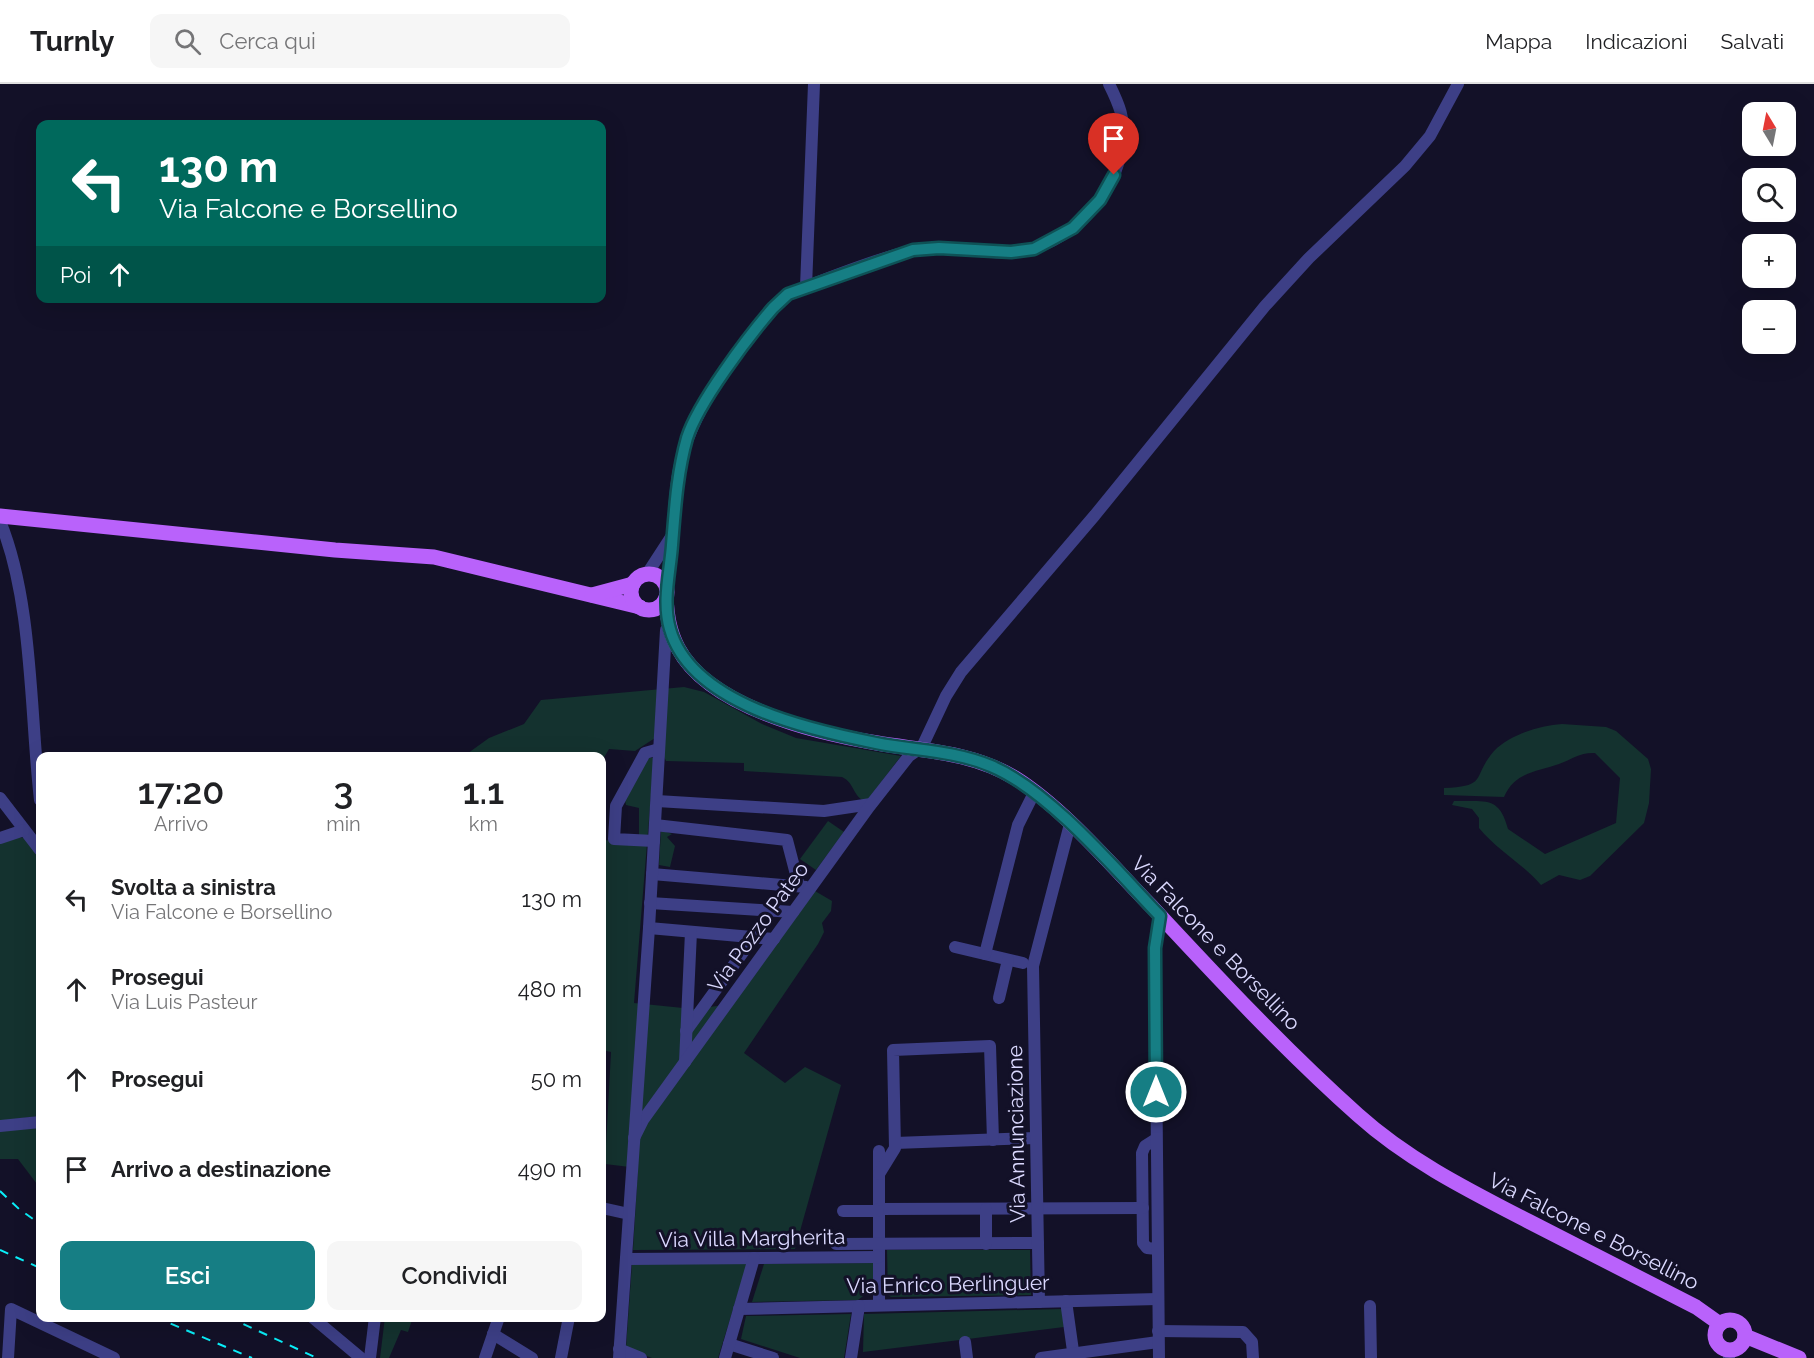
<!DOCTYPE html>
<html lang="it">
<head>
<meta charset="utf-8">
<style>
	body { margin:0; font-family:Raleway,sans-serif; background:#f6f6f6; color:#202124; height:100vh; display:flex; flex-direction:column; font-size:22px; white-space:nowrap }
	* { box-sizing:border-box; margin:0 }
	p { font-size:20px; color:#757577 }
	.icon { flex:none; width:33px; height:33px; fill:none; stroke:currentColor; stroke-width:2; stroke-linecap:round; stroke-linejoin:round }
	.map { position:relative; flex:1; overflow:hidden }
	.panel { position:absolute; left:36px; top:668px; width:570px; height:570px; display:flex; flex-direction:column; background:#fff; border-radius:12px; box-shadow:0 6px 24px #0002 }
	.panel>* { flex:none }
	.hud { position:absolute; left:36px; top:36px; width:570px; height:183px; border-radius:12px; box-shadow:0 6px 24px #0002; background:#00695c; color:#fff; overflow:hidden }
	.needle { width:39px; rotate:350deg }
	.fabs { position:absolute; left:1742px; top:18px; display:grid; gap:12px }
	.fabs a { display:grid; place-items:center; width:54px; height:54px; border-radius:12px; background:#fff; box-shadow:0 6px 24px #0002; font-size:30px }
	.pin { position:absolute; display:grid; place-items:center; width:51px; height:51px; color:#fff; margin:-62px -26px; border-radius:50% 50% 50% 0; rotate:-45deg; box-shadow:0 0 6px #0007 }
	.pin .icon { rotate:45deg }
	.me { position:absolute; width:66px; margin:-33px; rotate:0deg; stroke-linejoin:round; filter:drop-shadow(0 0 4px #0008) }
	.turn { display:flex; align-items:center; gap:21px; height:126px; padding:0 24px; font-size:27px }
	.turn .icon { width:78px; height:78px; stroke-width:2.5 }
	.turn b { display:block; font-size:42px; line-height:51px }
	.then { display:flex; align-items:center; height:57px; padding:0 24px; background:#0003; gap:12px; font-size:22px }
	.eta { display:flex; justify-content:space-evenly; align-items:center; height:102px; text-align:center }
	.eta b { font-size:36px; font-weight:600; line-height:42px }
	.button { display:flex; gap:12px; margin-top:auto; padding:12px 24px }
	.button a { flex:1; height:69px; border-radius:12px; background:#167e84; color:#fff; font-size:24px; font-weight:600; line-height:69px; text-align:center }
	.button a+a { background:#f6f6f6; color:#202124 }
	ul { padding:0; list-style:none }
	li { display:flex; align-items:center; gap:18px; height:90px; padding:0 24px }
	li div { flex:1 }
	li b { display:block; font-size:22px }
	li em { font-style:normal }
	header { display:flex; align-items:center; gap:36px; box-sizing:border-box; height:84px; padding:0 30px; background:#fff; border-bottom:2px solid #e0e0e0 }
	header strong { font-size:28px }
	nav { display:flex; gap:33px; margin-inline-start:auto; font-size:21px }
	.search { width:420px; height:54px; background:#f6f6f6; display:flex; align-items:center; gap:15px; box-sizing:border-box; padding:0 21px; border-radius:12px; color:#757577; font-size:22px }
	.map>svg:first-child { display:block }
	.green { fill:#14322f }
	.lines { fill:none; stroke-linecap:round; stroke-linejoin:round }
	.minor { stroke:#3d3f86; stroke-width:12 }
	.major { stroke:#b962fb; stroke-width:15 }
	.rail { stroke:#0aeff9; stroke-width:2; stroke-dasharray:9 8; stroke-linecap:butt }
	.route-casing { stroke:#0e5256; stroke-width:15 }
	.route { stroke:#167e84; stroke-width:10 }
	.labels { text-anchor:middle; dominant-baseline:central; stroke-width:6; stroke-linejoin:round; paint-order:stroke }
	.street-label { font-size:21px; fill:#dad8fe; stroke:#131128 }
</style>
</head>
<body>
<header>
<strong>Turnly</strong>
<div class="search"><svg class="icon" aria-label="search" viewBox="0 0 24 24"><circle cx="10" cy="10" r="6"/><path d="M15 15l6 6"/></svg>Cerca qui</div>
<nav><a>Mappa</a><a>Indicazioni</a><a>Salvati</a></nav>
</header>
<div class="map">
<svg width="1814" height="1274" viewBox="0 0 1814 1274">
	<rect width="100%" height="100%" fill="#131128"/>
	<g class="green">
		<path d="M684,603L704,608L762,640L796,654L901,672L866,718C852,712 855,699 842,693L744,687V679L666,677L655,654L635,667L609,665L602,677V672H464L489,654L524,640L541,616Z"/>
		<path d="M1562,640L1606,643L1616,647L1648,675L1651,685L1649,719L1644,739L1590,792L1580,796L1559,791L1541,801C1522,779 1497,766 1479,744V734L1472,725L1452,721L1454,717C1485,718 1499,711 1508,745L1545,770L1616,739L1620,694L1595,669C1581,668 1572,675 1559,680C1536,688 1515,688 1504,713L1444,711V704C1489,702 1471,694 1494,667C1511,650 1539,642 1562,640Z"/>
		<path d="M646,673L654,674L634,919L693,925L733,920L815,807L832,817L831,827L822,839L824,848L818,860L744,969L785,999L805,983L841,1001L795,1165L633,1166L638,1084L605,1080L611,968L602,966V756L639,758V724L626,721L624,712Z"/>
		<path d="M828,737L844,748L816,786L800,775Z"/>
		<path d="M661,746L672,750L667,753L675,762L670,783L659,781Z"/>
		<path d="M18,753L26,754L40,772V1032L0,1037V758Z"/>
		<path d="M40,1042V1104L18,1075H0V1046Z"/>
		<path d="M887,1166H1030L1031,1211L891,1213L888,1211Z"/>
		<path d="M875,1179L872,1205L858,1216L752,1218L764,1180Z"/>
		<path d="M632,1180H747L718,1274H652L626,1264Z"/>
		<path d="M1062,1225L1064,1243L863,1268L864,1230Z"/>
		<path d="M851,1230L844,1274H800L741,1255L746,1232Z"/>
		<path d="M385,1233H413L408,1248L401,1246L389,1274H380Z"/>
	</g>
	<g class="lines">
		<g class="minor">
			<path d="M806,203L814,0"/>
			<path d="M0,437C33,517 30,629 40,716"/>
			<path d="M647,490L673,450"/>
			<path d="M667,504C675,465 671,424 679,385C691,327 735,269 773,224L788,210C825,195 876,175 913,166C946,159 980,171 1013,168C1069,163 1117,112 1123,57C1126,36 1118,18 1109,0"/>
			<path d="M0,714L40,766"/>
			<path d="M657,717L824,727L871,720"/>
			<path d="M655,741L787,756L799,802"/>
			<path d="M0,754L24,746"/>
			<path d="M654,757L614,755L616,722L645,669L659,665"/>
			<path d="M652,790L806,803"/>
			<path d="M650,819L793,828"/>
			<path d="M649,844L774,855"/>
			<path d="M955,863L1023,879"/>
			<path d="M985,870L1018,741L1034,709"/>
			<path d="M999,914L1008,876"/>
			<path d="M686,947L754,853"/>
			<path d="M685,978L691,848"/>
			<path d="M0,1042L40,1038"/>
			<path d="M634,1054L643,1036L869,723L909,672L922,663L946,612L961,588L1095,431L1265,222L1309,174L1405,82L1430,52L1458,0"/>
			<path d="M1156,1055L1145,1062L1142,1069L1143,1159L1147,1164L1157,1165"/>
			<path d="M895,1059L1035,1054"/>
			<path d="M879,1067V1221"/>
			<path d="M879,1090L895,1064L893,966L990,962L993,1056"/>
			<path d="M602,1124L629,1130"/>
			<path d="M878,1125L1143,1124"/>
			<path d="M843,1127H878"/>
			<path d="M836,1160L1038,1159"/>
			<path d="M986,1160V1125"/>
			<path d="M626,1175L879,1173"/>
			<path d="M1066,1217L1074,1274"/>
			<path d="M1039,1218L1033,882L1070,740"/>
			<path d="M1370,1222L1371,1274"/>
			<path d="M739,1225L1158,1215"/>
			<path d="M312,1233L361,1274"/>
			<path d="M1158,1247L1243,1248L1252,1258L1253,1274"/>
			<path d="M493,1250L532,1274"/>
			<path d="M965,1258L967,1274"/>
			<path d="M729,1260L773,1274"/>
			<path d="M619,1265L641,1274"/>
			<path d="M8,1274L11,1225L114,1274"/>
			<path d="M370,1274L375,1233"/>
			<path d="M485,1274L499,1233"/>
			<path d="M561,1274L569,1233"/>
			<path d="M619,1274L649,844L666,546"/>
			<path d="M725,1274L754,1174"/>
			<path d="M851,1274L859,1222"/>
			<path d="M1041,1274L1158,1258"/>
			<path d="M1159,1274L1155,864L1160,832"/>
			<path d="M1729,1274V1266"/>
		</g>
		<g class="major">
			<path d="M0,432L335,466L434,473L640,523"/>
			<circle cx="649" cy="508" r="18"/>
			<path d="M592,511L633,500"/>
			<path d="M666,513C667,531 669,547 678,564C709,623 816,649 877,659C925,667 972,668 1015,694C1063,724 1112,782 1152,823C1218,894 1285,966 1358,1031C1408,1076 1468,1106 1528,1137C1584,1166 1640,1194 1696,1223L1720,1240"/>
			<circle cx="1730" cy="1251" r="15"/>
			<path d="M1745,1252L1799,1274"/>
		</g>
		<g class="rail">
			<path d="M0,1107L19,1125L40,1140"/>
			<path d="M0,1166L40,1184"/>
			<path d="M155,1233L252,1274"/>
			<path d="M228,1233L317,1274"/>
		</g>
	</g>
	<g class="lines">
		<g class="route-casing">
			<path id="route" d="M1114,91L1100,116L1073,144L1034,165L1011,168L939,164L913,166L788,210L773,224C748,253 698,319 687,354C677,389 675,425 672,461C670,489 662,517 670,545C691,620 810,646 876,659C916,667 952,666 991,682C1049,706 1116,786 1160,832L1155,864L1156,1008"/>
		</g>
		<use href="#route" class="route"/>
	</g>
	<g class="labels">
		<g class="street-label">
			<text transform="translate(758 843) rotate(-54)">Via Pozzo Pateo</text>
			<text transform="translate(1216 859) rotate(46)">Via Falcone e Borsellino</text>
			<text transform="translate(1016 1050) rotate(-91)">Via Annunciazione</text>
			<text transform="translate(1594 1147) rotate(27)">Via Falcone e Borsellino</text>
			<text transform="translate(752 1154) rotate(-1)">Via Villa Margherita</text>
			<text transform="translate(948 1200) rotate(-1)">Via Enrico Berlinguer</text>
		</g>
	</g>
</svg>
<div class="fabs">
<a><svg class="needle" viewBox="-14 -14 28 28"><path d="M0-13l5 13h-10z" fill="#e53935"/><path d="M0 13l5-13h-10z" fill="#757577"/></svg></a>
<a><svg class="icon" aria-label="search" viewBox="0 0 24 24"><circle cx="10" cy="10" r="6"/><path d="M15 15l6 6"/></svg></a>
<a>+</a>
<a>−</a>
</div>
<div class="pin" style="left:1114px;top:91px;background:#d93025"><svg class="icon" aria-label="arrive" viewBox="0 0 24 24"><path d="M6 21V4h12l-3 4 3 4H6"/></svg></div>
<svg class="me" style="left:1156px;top:1008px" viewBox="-20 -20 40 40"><circle r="17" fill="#167e84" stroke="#fff" stroke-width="3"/><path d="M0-11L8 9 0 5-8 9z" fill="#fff"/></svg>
<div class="hud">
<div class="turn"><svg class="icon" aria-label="left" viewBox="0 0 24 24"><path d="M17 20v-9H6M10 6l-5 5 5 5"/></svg><div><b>130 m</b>Via Falcone e Borsellino</div></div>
<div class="then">Poi<svg class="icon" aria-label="ahead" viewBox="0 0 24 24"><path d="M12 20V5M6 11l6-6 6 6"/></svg></div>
</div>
<section class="panel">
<div class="eta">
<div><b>17:20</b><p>Arrivo</p></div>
<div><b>3</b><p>min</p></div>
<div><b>1.1</b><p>km</p></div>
</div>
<ul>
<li><svg class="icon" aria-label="left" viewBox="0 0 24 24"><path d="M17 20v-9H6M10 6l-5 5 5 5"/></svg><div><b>Svolta a sinistra</b><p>Via Falcone e Borsellino</p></div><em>130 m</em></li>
<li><svg class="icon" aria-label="ahead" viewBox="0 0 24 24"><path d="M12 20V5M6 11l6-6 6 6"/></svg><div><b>Prosegui</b><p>Via Luis Pasteur</p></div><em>480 m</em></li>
<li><svg class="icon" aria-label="ahead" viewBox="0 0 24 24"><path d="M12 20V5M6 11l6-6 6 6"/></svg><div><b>Prosegui</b></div><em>50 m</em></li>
<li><svg class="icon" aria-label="arrive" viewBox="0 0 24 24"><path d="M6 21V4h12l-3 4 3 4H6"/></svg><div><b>Arrivo a destinazione</b></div><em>490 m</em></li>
</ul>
<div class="button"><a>Esci</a><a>Condividi</a></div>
</section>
</div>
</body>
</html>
